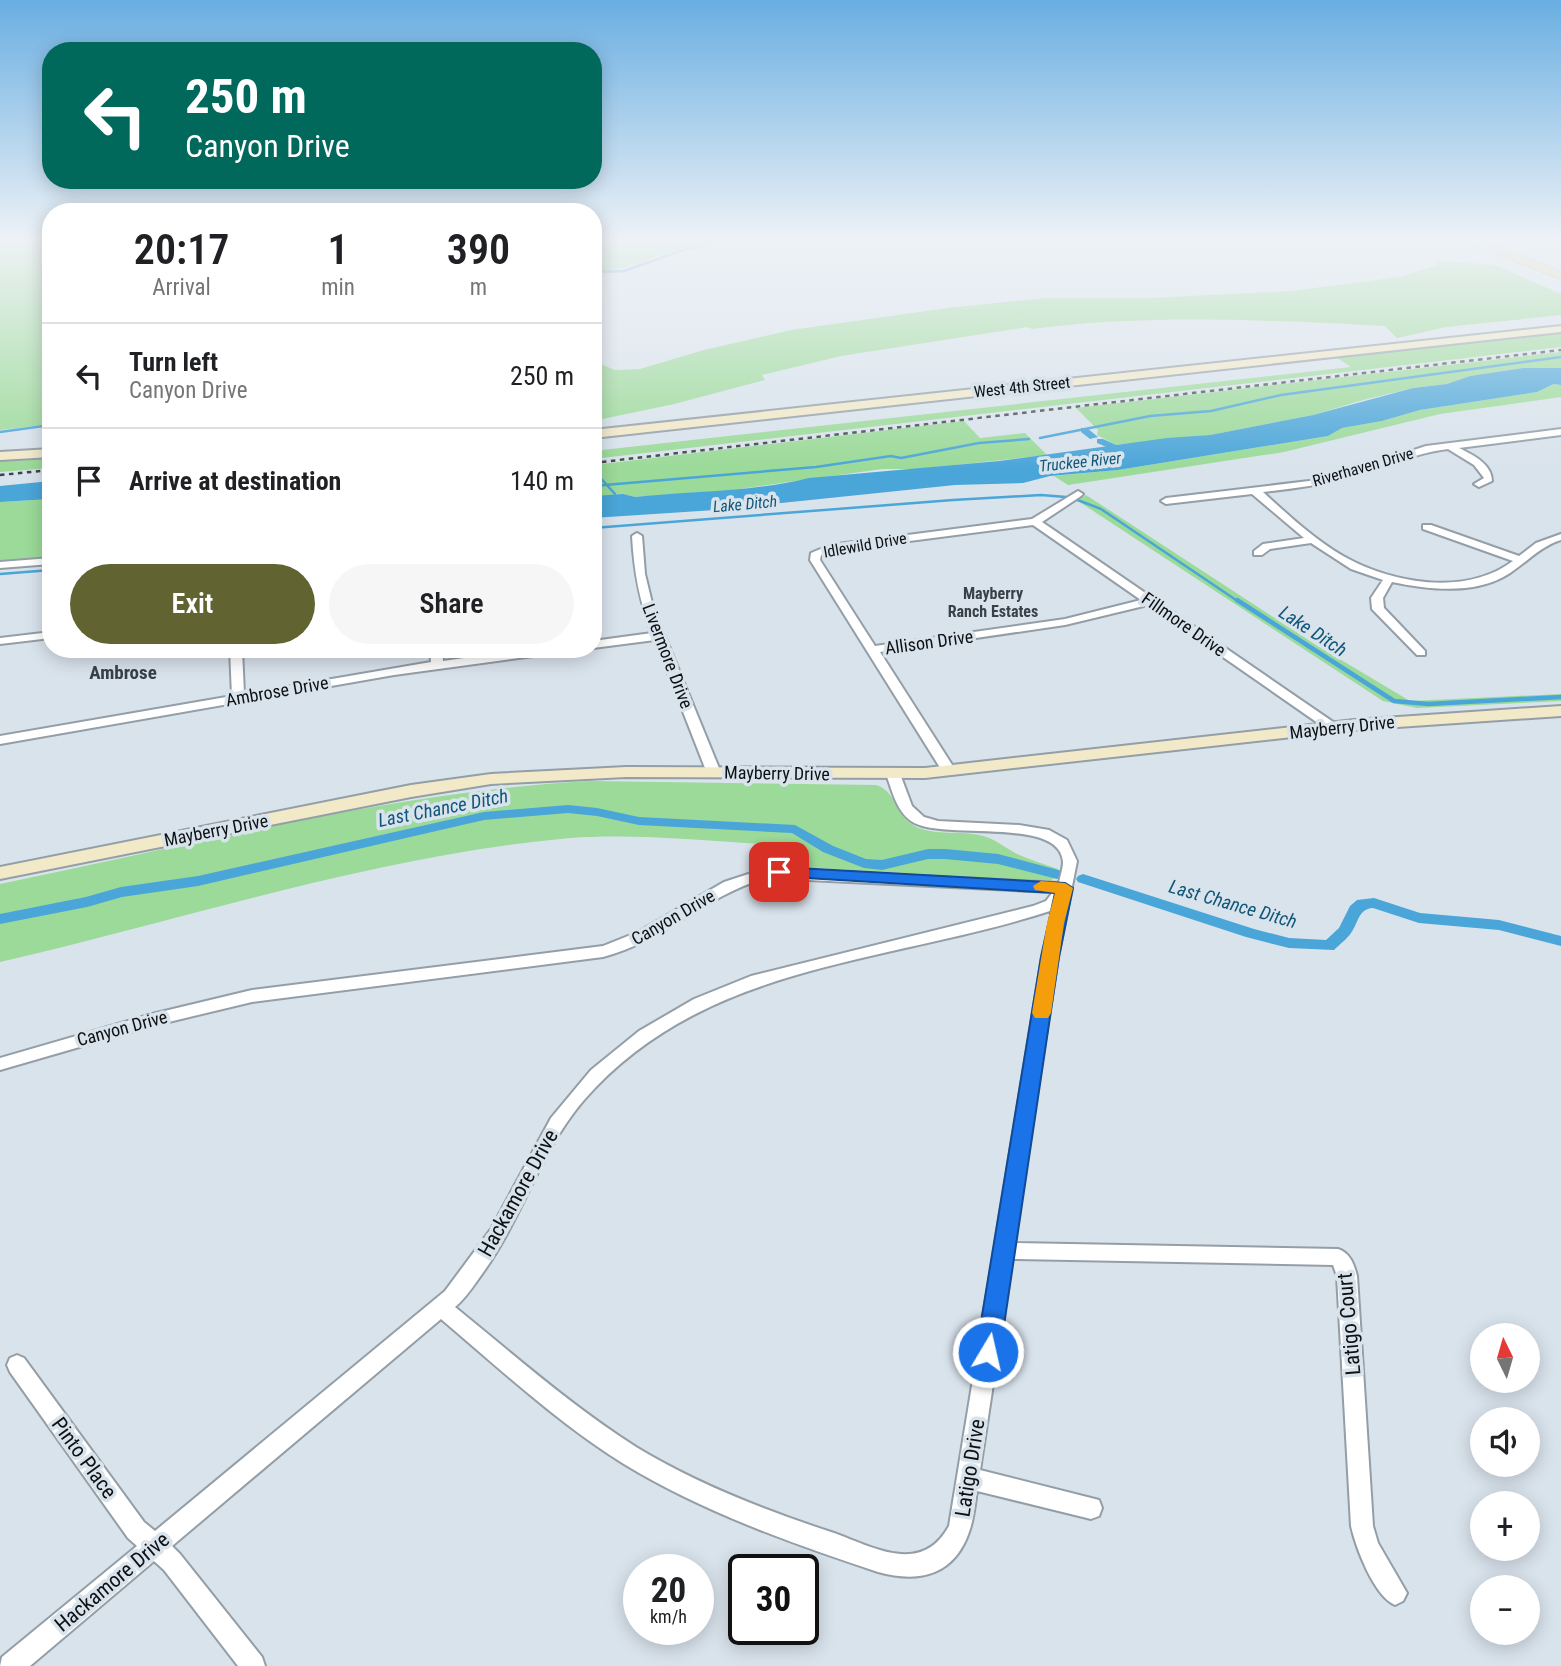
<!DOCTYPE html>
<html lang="en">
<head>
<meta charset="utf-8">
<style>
	body { margin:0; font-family:"Roboto Condensed",sans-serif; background:#f6f6f6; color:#202124; height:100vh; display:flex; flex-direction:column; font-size:26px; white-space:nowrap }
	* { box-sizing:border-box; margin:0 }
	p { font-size:23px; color:#757577 }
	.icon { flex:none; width:38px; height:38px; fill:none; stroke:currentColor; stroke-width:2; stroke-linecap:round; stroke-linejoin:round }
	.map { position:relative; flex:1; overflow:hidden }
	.drawer { position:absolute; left:42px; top:203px; width:560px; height:455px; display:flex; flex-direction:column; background:#fff; border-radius:28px; box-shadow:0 4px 18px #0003 }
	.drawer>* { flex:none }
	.banner { position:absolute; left:42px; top:42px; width:560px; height:147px; border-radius:28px; box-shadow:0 4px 18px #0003; background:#00695c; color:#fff; overflow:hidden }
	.needle { width:46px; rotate:355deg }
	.controls { position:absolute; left:1470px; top:1323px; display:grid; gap:14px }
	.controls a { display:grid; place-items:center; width:70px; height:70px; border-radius:50%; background:#fff; box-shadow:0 4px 18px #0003; font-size:35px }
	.speed { position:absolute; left:623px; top:1554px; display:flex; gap:14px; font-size:35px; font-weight:700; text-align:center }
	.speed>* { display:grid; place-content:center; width:91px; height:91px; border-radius:50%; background:#fff; box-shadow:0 4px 18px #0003; line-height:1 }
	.speed small { font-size:18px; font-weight:400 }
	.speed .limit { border:4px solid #111; border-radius:10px; background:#fff; color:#111 }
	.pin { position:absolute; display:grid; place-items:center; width:60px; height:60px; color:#fff; margin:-30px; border-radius:14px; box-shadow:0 4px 10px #0006 }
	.me { position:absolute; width:77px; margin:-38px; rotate:9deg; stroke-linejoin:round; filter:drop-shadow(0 0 5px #0008) }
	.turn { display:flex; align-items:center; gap:24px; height:147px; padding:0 28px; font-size:32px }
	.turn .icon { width:91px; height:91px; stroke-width:2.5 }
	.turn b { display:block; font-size:49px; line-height:60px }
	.eta { display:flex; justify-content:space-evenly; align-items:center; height:119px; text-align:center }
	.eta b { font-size:42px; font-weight:600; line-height:49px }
	.action { display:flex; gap:14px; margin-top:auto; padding:14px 28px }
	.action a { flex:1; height:80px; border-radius:42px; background:#616330; color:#fff; font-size:28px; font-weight:600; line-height:80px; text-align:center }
	.action a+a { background:#f6f6f6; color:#202124 }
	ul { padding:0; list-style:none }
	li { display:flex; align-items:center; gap:21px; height:105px; padding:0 28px; border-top:2px solid #e0e0e0 }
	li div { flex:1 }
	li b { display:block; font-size:26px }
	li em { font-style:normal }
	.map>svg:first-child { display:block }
	.green { fill:#9bda98 }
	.water { fill:#4aa5d8 }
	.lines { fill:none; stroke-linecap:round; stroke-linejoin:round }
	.stream-far1 { stroke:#4aa5d8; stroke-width:2.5 }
	.stream { stroke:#4aa5d8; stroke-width:4.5 }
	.canal { fill:#4aa5d8; fill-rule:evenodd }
	.minor-casing { stroke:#949ea6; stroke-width:4 }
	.secondary-casing { stroke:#949ea6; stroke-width:4 }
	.primary-casing { stroke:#c0c1c2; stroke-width:3 }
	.minor { fill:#fff; fill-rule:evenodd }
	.secondary { fill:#f2e9c8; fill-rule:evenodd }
	.primary { fill:#e5d491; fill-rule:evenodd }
	.rail { stroke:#3f4449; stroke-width:2.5; stroke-dasharray:4.5 4.5; stroke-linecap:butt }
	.route { fill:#1a73e8; stroke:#114b97; stroke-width:2 }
	.slow { fill:#f59e0b }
	.labels { text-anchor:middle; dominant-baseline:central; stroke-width:7; stroke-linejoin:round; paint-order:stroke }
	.far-street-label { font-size:16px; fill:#0d1114; stroke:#d9e3ec }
	.far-water-label { font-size:16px; font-style:italic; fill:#105679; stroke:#d9e3ec }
	.far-neighbourhood-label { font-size:16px; font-weight:bold; fill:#384147; stroke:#d9e3ec }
	.street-label { font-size:18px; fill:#0d1114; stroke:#d9e3ec }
	.water-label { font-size:19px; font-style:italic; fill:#105679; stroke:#d9e3ec }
	.neighbourhood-label { font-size:19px; font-weight:bold; fill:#384147; stroke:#d9e3ec }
	.near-street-label { font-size:21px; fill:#0d1114; stroke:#d9e3ec }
</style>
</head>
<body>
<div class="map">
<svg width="1561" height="1666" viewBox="0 0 1561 1666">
	<rect width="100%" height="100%" fill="#d9e3ec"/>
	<g class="green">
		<path d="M0,238H51V424L0,430Z"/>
		<path d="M624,238H727L674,250L623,268L601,271L593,285V271H596L593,270V248Z"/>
		<path d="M1436,261L1495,265L1561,294V315L1446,327L1397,338L1385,326C1268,320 1148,314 1032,329L1027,327L841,356L762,375L765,380L674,404L593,421V361L615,370L640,369L704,350L791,330L948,308L1046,298H1148L1291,291L1399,277L1435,266Z"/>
		<path d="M1561,332V347L593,459V451L1351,367L1336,357Z"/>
		<path d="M1561,352V368H1523L1470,376L1447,384L1413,388L1363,400L1313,415L1210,435L1116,445L1097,435L1098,430L1076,408Z"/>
		<path d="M1555,384L1561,385V397L1440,414L1284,452L1068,485L1054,476L1118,470L1328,436L1342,428L1382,421L1420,410L1537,392Z"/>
		<path d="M964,421L980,438L1025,433L1047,455L918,469H882L732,490L634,497L623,494L600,496V492L593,488V465Z"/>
		<path d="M51,456V468L0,472V459Z"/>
		<path d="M1086,495L1316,645L1410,701L1561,694V701L1417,708L1383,701L1078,501Z"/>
		<path d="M51,499V559L0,562V502Z"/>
		<path d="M590,781L876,785C896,791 895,813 911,824C932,837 957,830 979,835C993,837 1005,848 1017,854C1031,860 1044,864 1058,869L1059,875L1050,881L779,866L777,845C711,841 635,833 570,838C377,855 188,919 0,962V884C195,844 391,792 590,781Z"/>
	</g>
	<g class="water">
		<path d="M1523,368H1561V385L1554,384L1537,392L1420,410L1382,421L1342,428L1328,436L1118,470L1050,476L1023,483L955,485L715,510L593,518V496L623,494L635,497C692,491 753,492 809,478L999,461L1167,438L1210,435L1313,415L1413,388L1447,384L1470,376Z"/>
		<path d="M51,481V499L0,502V486Z"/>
	</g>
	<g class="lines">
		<g class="stream-far1">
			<path d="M593,272L624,271L683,250L736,238"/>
			<path d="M0,432L51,425"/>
			<path d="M1040,438L1150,416L1211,411L1281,395L1561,357"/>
			<path d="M596,473L615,494"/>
			<path d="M593,486L816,467L891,456L901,458L979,443L1029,439"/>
			<path d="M1075,499L1101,509L1239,602"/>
			<path d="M593,528L953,500L1041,495L1066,497"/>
			<path d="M0,574L51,570"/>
		</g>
		<path class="stream" d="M1237,600L1394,701L1428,704L1561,697"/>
		<g class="canal">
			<path d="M1081,428H1087L1098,437L1090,439L1081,432Z"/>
			<path d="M1097,439H1103L1136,454L1128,456L1097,443Z"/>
			<path d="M568,805L597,808L639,817L795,825L833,846L866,859L882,860L928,849H945L998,854L1062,871L1064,874L1057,879L998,864L945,859H928L882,870L864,868L823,852L792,833L639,825L597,816L568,813L484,820L198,886L122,897L87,907L0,924V914L86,897L121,887L198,876L484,812Z"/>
			<path d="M1083,874L1254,929L1289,938L1326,940L1339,928L1350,906L1357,900L1374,898L1420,913L1499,920L1561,936V946L1499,930L1419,923L1373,908C1358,909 1359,922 1351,933C1347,939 1340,944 1334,950L1289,948L1246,937L1078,882L1076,879L1078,876Z"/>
		</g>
		<g class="minor-casing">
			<g id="minor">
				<path d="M1561,429V435L1459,448C1473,455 1492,464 1492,481L1479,487L1474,484L1484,478L1474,465L1448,449C1413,453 1382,469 1348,478C1320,485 1292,489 1263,492C1288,515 1314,539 1343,556C1391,583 1465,597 1513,561L1423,529V525H1431L1519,556L1536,543L1561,534V540C1541,546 1528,561 1510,573C1477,595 1430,590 1392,582L1383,598L1384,608L1425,651V655H1417L1372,609L1371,598L1383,580L1351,569L1311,543L1270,549L1262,555H1254V551L1263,544L1304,538L1252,494L1166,504L1161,501L1166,498L1309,481L1344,473L1426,446Z"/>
				<path d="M1078,491L1083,494L1081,496L1042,522L1336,724L1338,727L1336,730H1328L1148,605L1065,625L880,652L956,771L949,775L944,774L810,560L811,553L830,545L1032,519ZM1033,525L1141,600L1065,619L875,646L820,560L821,555L832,551Z"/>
				<path d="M637,533L642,536L645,574L653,607L721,773L719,776H709L707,773L655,640L593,648V641L652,633C639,601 634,571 632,536Z"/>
				<path d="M51,558V564L0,568V562Z"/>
				<path d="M51,632V638L0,644V638Z"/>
				<path d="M230,649H242L244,694L431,662L430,649H442L443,661L527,649H561L555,653L394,675L0,744V736L232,696Z"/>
				<path d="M893,770L900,774L912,806L924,817L938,821L1019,825L1049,830L1067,840L1077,861L1058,957L1014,1243L1338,1249C1350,1253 1354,1264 1357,1276L1373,1526L1378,1543L1407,1593L1403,1601L1395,1605C1374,1596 1356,1548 1351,1526L1337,1276L1333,1265L1012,1259L980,1470L1099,1500L1102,1508L1099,1516L1091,1519L977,1491C975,1503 974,1517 970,1529C956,1574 921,1584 878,1572C791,1543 703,1512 624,1464C558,1423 500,1369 441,1319L172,1546L180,1554L262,1657L265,1666H238L164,1570L154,1561L30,1666H0L2,1657L137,1546L128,1538L10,1372L7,1365L10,1358L17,1355L24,1358L144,1522L155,1531L445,1291L491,1229L551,1118L591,1070L639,1031L694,999L751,976L1033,906L1046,901L1053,892L767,878C707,894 663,942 603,957L252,1002L152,1026L0,1070V1058L152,1014L252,990L603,946L638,932L724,882L767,868L1059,883C1060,877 1063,868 1063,862C1060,815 941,842 911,821C896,810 892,790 886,774ZM1053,910L1042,957L949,1526C921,1577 872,1546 831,1532C764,1510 697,1484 636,1447C572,1406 514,1355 455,1307C466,1298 474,1285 482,1274C522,1219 540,1151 584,1100C705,961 890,964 1053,910Z"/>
			</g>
		</g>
		<g class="secondary-casing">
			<g id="secondary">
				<path d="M1561,326V332L593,438V430Z"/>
				<path d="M51,449V457L0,460V452Z"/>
				<path d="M1561,706V716L1354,730L925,778L626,777L491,784L411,797L0,879V867L411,785L491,774L626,767L925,768L1354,720Z"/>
			</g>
		</g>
		<g class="primary-casing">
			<path id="primary" d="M1458,238H1473L1561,272V279Z"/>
		</g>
		<use href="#minor" class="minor"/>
		<use href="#secondary" class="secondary"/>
		<use href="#primary" class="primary"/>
		<g class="rail">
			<path d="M593,463L1561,350"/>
			<path d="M0,475L51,470"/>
		</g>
	</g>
	<linearGradient id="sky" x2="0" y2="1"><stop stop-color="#69aee2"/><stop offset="0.51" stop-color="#eef2f6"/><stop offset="1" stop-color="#eef2f6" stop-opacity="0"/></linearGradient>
	<rect width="1561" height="471" fill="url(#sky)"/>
	<path class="route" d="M779,867L1065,883L1073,888L1059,957L1000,1352L996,1360L988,1363L980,1360L976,1352L1041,957L1055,893L773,876L771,872L773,868Z"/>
	<path class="slow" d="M1041,881L1065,883L1073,888L1064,923L1051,1013L1048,1018H1035L1032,1013L1047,923L1055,893L1035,890L1033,886Z"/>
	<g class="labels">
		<g class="far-street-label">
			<text transform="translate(1022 387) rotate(-6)">West 4th Street</text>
			<text transform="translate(1363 467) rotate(-16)">Riverhaven Drive</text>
			<text transform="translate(865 545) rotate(-10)">Idlewild Drive</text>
		</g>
		<g class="far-water-label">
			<text transform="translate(1080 462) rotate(-6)">Truckee River</text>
			<text transform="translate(745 504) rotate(-5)">Lake Ditch</text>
		</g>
		<g class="far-neighbourhood-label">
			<text x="993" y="593">Mayberry<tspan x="993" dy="18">Ranch Estates</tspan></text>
		</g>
		<g class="street-label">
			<text transform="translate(1184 624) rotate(35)">Fillmore Drive</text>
			<text transform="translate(929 642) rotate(-8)">Allison Drive</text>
			<text transform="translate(668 656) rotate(69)">Livermore Drive</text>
			<text transform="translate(277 691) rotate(-10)">Ambrose Drive</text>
			<text transform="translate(1342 727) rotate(-6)">Mayberry Drive</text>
			<text transform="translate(777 773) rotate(1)">Mayberry Drive</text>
			<text transform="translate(216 830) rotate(-11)">Mayberry Drive</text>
			<text transform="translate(673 917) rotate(-30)">Canyon Drive</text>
			<text transform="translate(122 1028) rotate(-15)">Canyon Drive</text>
		</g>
		<g class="water-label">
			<text transform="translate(1313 631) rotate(33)">Lake Ditch</text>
			<text transform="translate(443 808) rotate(-11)">Last Chance Ditch</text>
			<text transform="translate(1233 904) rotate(16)">Last Chance Ditch</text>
		</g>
		<g class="neighbourhood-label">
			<text x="123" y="672">Ambrose</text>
		</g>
		<g class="near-street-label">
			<text transform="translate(518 1193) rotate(-61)">Hackamore Drive</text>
			<text transform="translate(1349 1324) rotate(-95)">Latigo Court</text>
			<text transform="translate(84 1458) rotate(54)">Pinto Place</text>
			<text transform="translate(970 1468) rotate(-81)">Latigo Drive</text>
			<text transform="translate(112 1582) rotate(-40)">Hackamore Drive</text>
		</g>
	</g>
</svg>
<div class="controls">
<a><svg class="needle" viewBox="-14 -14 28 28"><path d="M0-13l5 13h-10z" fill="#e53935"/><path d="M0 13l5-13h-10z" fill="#757577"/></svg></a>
<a><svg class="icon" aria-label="sound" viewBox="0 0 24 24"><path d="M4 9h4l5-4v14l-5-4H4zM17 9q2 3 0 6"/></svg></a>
<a>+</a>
<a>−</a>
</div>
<div class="speed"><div>20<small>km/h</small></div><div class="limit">30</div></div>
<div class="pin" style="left:779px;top:872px;background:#d93025"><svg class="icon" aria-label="arrive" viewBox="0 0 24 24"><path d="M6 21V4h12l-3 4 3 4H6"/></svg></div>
<svg class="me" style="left:988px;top:1352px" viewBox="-20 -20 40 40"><circle r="17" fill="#1a73e8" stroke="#fff" stroke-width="3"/><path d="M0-11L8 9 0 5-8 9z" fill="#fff"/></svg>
<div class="banner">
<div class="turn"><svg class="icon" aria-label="left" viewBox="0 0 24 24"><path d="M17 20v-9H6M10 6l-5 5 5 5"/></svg><div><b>250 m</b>Canyon Drive</div></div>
</div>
<section class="drawer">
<div class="eta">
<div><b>20:17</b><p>Arrival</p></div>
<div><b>1</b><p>min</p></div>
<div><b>390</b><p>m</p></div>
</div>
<ul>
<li><svg class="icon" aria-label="left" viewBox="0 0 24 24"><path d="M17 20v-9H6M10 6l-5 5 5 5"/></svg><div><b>Turn left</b><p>Canyon Drive</p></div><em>250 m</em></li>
<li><svg class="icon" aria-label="arrive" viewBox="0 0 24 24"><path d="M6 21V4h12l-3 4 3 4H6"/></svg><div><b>Arrive at destination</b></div><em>140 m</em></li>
</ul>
<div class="action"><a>Exit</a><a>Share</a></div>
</section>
</div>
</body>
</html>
